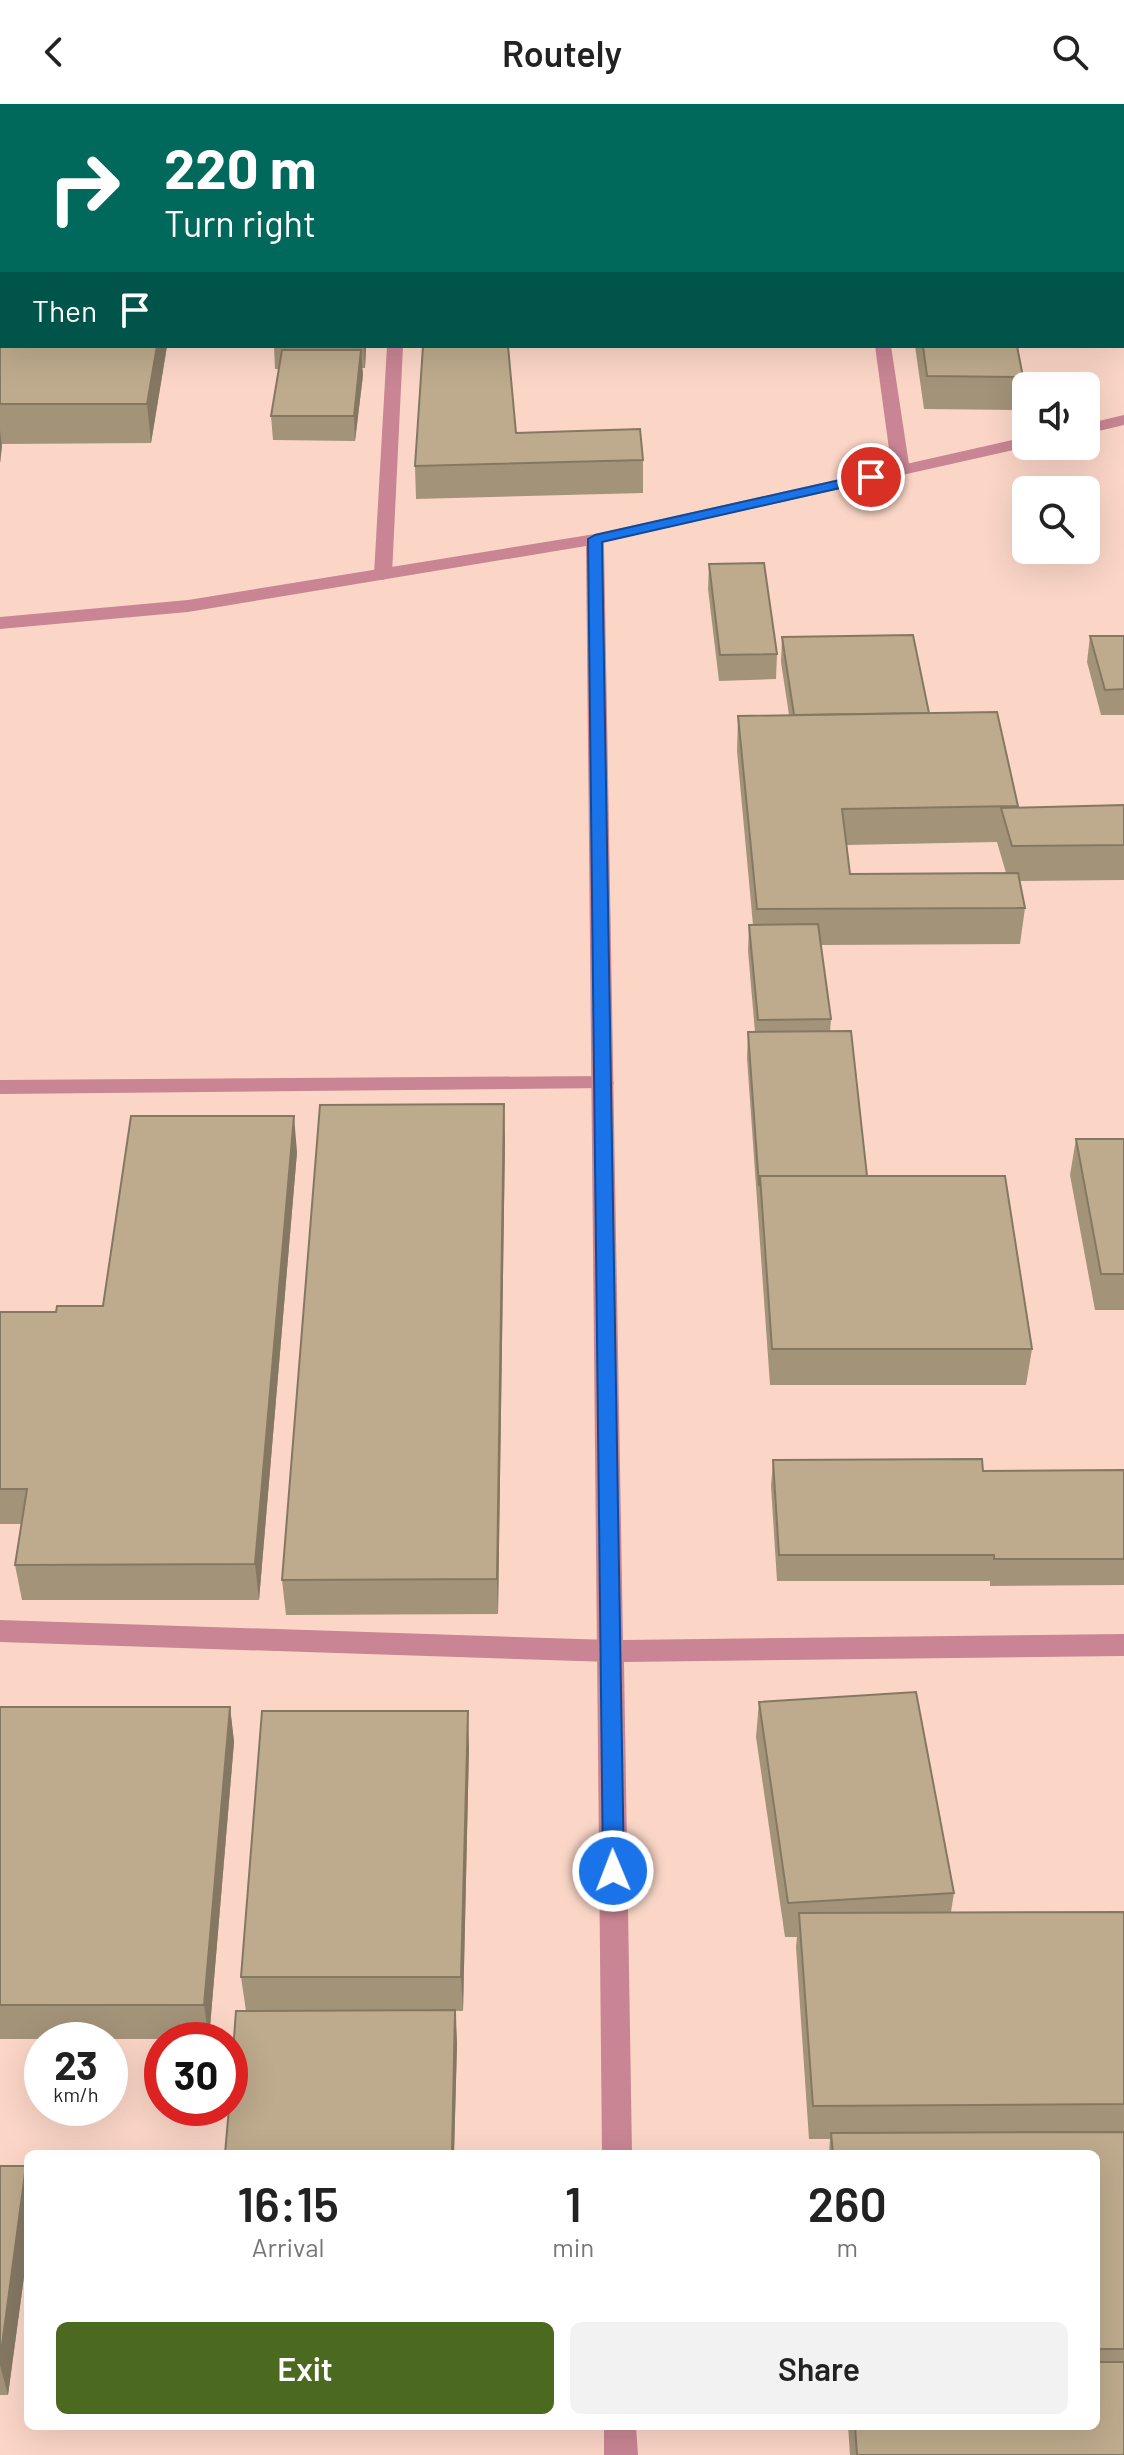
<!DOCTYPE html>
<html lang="en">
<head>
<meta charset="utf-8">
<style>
	body { margin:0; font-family:Barlow,sans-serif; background:#f2f2f2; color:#222; height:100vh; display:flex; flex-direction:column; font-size:30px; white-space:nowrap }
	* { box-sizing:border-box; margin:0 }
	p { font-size:26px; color:#767676 }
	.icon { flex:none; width:44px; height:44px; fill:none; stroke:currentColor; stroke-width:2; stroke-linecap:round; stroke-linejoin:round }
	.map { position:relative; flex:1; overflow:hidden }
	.details { position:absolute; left:24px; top:2046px; width:1076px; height:280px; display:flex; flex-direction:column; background:#fff; border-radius:12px; box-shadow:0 8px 32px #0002 }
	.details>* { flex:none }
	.banner { position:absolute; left:0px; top:0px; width:1124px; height:244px; box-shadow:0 8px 32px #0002; background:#00695c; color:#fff; overflow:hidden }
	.controls { position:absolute; left:1012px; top:268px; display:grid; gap:16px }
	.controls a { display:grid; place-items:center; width:88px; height:88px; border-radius:12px; background:#fff; box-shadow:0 8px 32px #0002; font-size:40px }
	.speed { position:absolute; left:24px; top:1918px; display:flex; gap:16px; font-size:40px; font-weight:700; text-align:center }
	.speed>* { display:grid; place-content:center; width:104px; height:104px; border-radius:50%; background:#fff; box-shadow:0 8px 32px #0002; line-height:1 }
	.speed small { font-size:20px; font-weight:400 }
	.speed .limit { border:12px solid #d22; background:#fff; color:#111 }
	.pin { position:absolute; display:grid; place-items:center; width:68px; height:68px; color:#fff; margin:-34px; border:4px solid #fff; border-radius:50%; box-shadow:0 2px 8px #0007 }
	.me { position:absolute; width:88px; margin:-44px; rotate:359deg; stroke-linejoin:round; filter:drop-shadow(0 0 6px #0008) }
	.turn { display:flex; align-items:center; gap:28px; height:168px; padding:0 32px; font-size:36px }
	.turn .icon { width:104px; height:104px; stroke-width:2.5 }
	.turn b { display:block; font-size:56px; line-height:68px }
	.then { display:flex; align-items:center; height:76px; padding:0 32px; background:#0003; gap:16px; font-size:30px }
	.eta { display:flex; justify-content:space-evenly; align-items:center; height:136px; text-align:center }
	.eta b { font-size:48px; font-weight:600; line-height:56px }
	.cta { display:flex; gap:16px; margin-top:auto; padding:16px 32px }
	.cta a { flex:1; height:92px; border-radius:12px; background:#4c6a1f; color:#fff; font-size:32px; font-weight:600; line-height:92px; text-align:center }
	.cta a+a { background:#f2f2f2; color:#222 }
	header { display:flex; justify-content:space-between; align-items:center; height:104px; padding:0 32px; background:#fff; font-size:36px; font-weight:600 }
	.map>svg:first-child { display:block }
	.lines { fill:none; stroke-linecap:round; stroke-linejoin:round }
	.lane { fill:#c98593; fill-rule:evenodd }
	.street { fill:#c98593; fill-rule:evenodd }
	.wall { fill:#a39379; fill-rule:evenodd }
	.shaded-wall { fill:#857863 }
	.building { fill:#beab8d; stroke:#857863; stroke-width:2 }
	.route { fill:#1a73e8; stroke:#114b97; stroke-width:2 }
</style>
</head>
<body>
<header><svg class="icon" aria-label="back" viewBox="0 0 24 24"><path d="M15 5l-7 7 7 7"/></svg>Routely<svg class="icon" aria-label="search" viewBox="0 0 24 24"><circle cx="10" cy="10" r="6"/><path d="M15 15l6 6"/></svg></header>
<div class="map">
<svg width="1124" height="2351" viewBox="0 0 1124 2351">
	<rect width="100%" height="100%" fill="#fbd6c7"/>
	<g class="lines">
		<g class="lane">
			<rect x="401" y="0" width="14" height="2"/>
			<rect x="840" y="0" width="14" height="2"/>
			<path d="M387,242H403L392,470L383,476L374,470Z"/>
			<path d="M875,242H891L910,367L901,372L892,367Z"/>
			<path d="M603,972L611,974L614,979L611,984L0,990V976Z"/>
			<path d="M0,1516L611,1536L621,1539L624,1547L621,1555L611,1558L0,1538Z"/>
		</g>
		<g class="street">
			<path d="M1124,311V321L1086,330V320Z"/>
			<path d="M1026,333V342H1031L604,438L623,1536L1124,1530V1552L624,1558L632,2050H602L586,442L188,508L0,525V513L188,496L595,430Z"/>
			<path d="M604,2322H636L638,2351H604Z"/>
		</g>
	</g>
	<g class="wall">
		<path d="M740,0H813V2L740,1Z"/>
		<path d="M1048,0H1124V6H1122V2H1049Z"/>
		<rect x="1122" y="33" width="2" height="143"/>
		<path d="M2,34V147H0V47Z"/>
		<path d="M0,170L167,242L151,339L2,340L0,359Z"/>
		<path d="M274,242H366L365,264H362L363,271L355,337L273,336L271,312L279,265H275Z"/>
		<path d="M915,242H1017L1023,273L1019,306L924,305Z"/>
		<path d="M516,329L643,356V389L416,395L415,362Z"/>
		<path d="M709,460L777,550L776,575L719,577L708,485Z"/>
		<path d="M1090,532H1124V611H1101L1087,558Z"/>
		<path d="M782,533L929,609L1018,702V704L1124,701V776L1020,777L1025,804L1020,840L821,841L831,915L830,928L867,1072L1032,1245L1026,1281H770L747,954L748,928H755L748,847L749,821H753L737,647L738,612L789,611L781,558ZM997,738L1006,769L850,770L847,741Z"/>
		<path d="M1076,1035H1124V1206H1095L1070,1071Z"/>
		<path d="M505,1036L498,1510L286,1511L282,1476Z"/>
		<path d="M297,1048L259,1496H22L15,1461L21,1420H0V1208H56L103,1202Z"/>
		<path d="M773,1356L983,1367L1124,1366V1481L990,1482V1477H777L771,1382Z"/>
		<path d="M759,1598L954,1789L951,1808H1124V2351H850L848,2322H1096V2050H829L830,2035H809L796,1843L797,1833H785L756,1633Z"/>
		<path d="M0,1603H230L234,1638L209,1935H0Z"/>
		<path d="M469,1643L463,1907H456L457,1940L454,2050H225L246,1907L241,1873Z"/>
		<path d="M0,2062L28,2068V2143L8,2291H0Z"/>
	</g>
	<g class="shaded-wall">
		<path d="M157,242H167L151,339L147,300Z"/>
		<path d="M364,242H366L365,264Z"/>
		<path d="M361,246L363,271L355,337L354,312Z"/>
		<path d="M0,326L2,342L0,359Z"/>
		<path d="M504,1000L505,1036L498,1510L497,1475Z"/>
		<path d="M294,1012L297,1048L259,1496L255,1460Z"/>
		<path d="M230,1603L234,1638L209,1935L204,1901Z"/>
		<path d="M468,1607L469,1643L463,1907L461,1873Z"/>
		<path d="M455,1906L457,1940L454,2050H452Z"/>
		<path d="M26,2062L28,2068V2143L8,2291L0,2261V2256Z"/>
	</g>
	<g class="building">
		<path d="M27,0H214V2H7V1Z"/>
		<rect x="306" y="0" width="73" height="2"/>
		<rect x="445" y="0" width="82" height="2"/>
		<path d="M867,0H963L964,2H867Z"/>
		<path d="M725,1L814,2H725Z"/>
		<rect x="1122" y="33" width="2" height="52"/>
		<path d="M2,34V115H0V47Z"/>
		<rect x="1122" y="87" width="2" height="57"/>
		<path d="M0,170H2V242H157L147,300H0Z"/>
		<path d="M423,242H508L516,329L640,325L643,356L415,362Z"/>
		<path d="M923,242H1017L1023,273L927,272Z"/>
		<path d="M282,246H361L354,312H271Z"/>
		<path d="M764,459L777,550L720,551L709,460Z"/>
		<path d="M913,531L929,609L794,611L782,533Z"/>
		<path d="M1090,532H1124V585L1105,586Z"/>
		<path d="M997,608L1018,702L842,705L850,770L1018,769L1025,804L757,805L738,612Z"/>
		<path d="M1124,701V741L1012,742L1001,704Z"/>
		<path d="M818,820L831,915L758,916L749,821Z"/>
		<path d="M851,927L867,1072H760L759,1082L748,928Z"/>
		<path d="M504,1000L497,1475L282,1476L320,1001Z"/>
		<path d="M131,1012H294L255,1460L15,1461L27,1385H0V1208H56L57,1202H103Z"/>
		<path d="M1076,1035H1124V1170H1101Z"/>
		<path d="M760,1072H1005L1032,1245H772Z"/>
		<path d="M982,1355L983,1367L1124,1366V1455H994V1451H779L773,1356Z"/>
		<path d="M916,1588L954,1789L788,1799L759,1598Z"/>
		<path d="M0,1603H230L204,1901H0Z"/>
		<path d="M262,1607H468L461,1873H241Z"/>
		<path d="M1124,1808V2000L813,2002L799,1809Z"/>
		<path d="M455,1906L452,2050H225L229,2004H230V1987L236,1907Z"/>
		<path d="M1124,2028V2245H1096V2050H833L831,2029Z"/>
		<path d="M0,2062H26L0,2256Z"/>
		<path d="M1096,2258H1124V2351H857L855,2322H1096Z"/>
	</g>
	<path class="route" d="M871,369L877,373L875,376L602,438L624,1767L621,1773L613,1776L606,1773L603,1767L588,435L595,431Z"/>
</svg>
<div class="controls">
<a><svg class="icon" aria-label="sound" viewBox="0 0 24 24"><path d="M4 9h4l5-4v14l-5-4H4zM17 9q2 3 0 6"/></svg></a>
<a><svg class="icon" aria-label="search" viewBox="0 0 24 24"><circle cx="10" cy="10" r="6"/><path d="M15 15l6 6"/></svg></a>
</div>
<div class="speed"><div>23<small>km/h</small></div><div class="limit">30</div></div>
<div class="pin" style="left:871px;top:373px;background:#d93025"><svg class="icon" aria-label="arrive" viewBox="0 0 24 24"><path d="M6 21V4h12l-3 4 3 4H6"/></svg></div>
<svg class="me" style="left:613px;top:1767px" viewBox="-20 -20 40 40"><circle r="17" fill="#1a73e8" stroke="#fff" stroke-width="3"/><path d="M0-11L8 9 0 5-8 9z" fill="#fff"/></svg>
<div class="banner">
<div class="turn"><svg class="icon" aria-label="right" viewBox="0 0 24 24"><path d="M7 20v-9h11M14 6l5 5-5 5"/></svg><div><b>220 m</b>Turn right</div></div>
<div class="then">Then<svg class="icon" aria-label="arrive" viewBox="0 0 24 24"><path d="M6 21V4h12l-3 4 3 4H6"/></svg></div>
</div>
<section class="details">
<div class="eta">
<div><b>16:15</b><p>Arrival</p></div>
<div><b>1</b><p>min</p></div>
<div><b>260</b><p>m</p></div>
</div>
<div class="cta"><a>Exit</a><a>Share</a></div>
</section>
</div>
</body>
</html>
